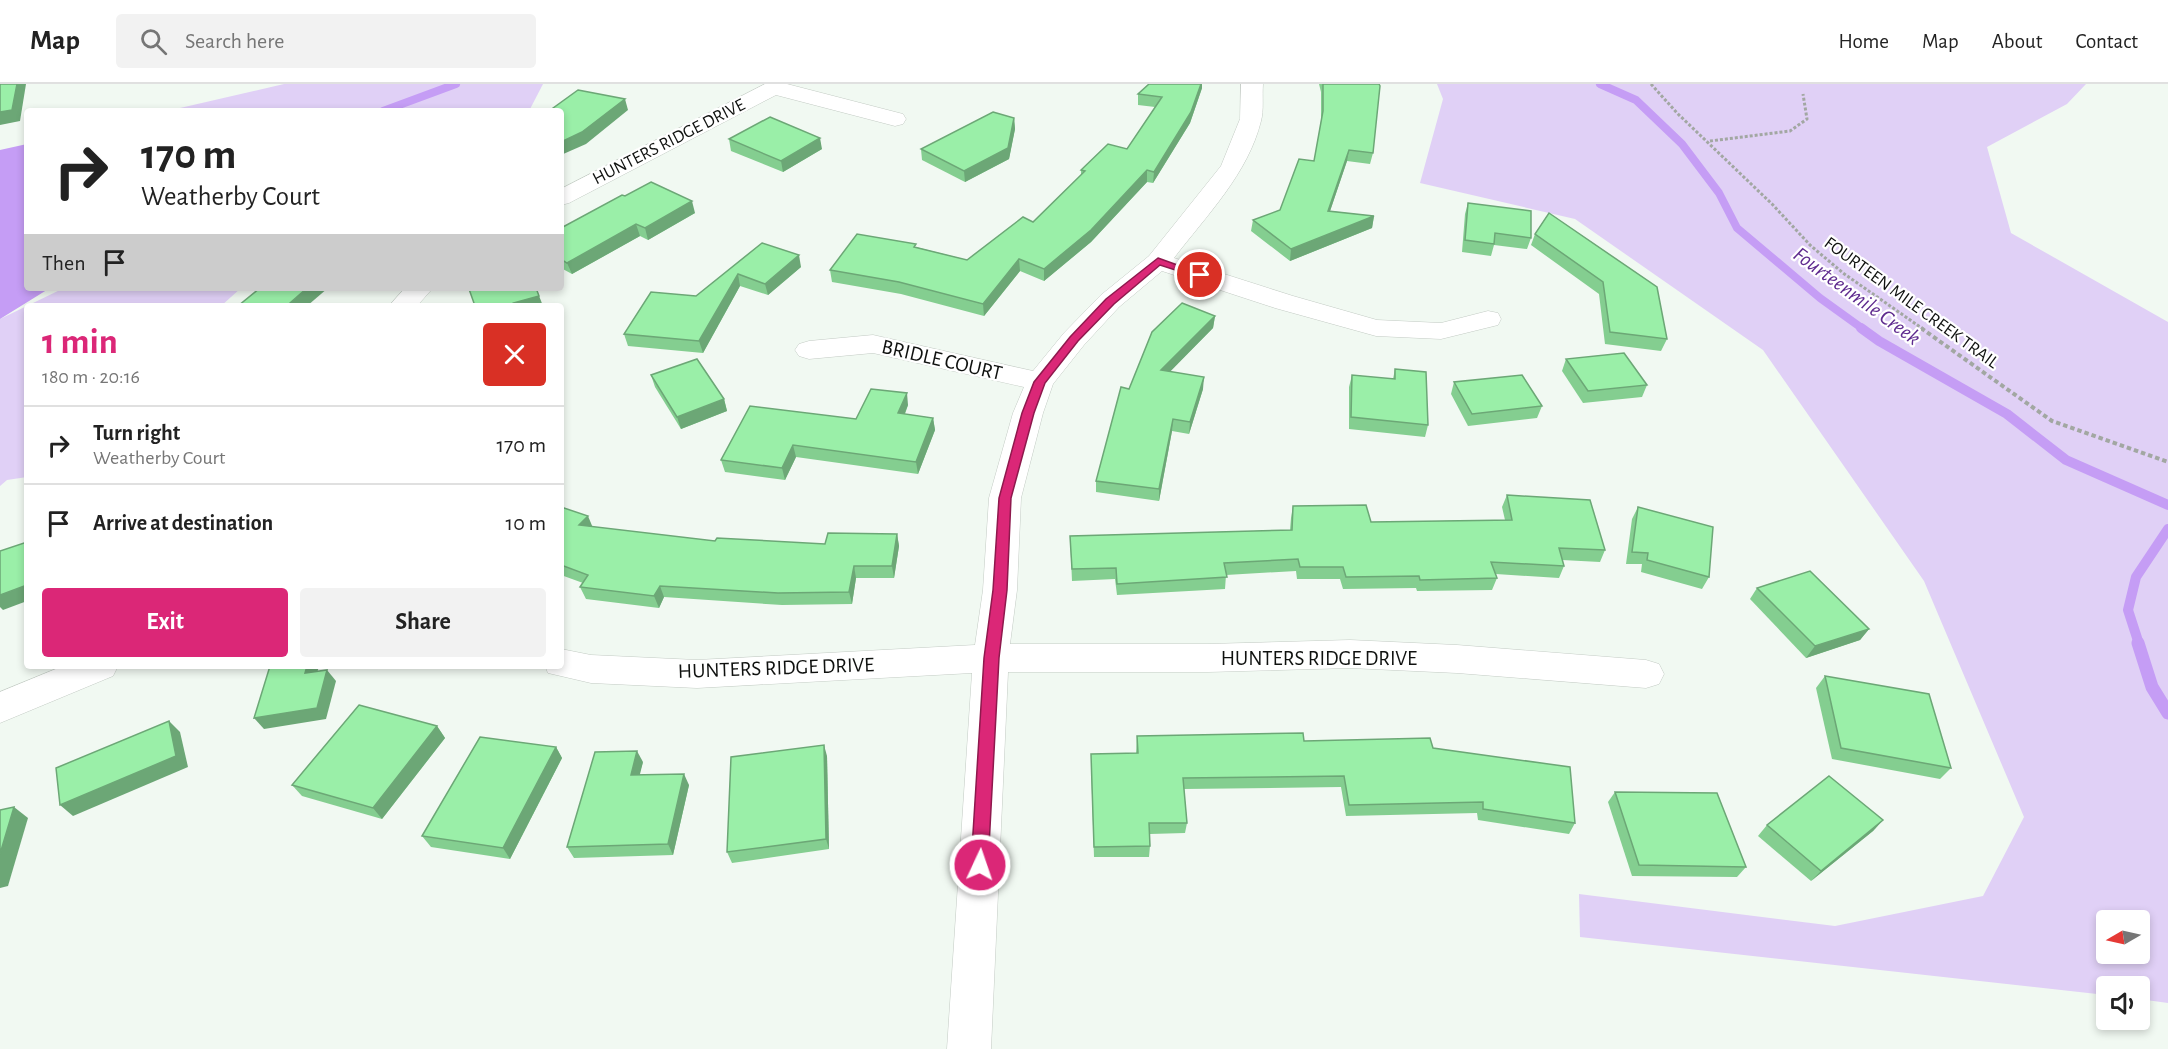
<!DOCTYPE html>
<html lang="en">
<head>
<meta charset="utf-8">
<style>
	body { margin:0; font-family:"Alegreya Sans",sans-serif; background:#f2f2f2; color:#222; height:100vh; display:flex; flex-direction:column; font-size:22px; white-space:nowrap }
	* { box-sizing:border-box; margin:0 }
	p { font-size:20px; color:#767676 }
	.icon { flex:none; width:33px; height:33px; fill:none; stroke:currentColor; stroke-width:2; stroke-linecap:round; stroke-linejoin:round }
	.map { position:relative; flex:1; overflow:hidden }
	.panel { position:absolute; left:24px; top:219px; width:540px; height:366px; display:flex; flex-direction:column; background:#fff; border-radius:6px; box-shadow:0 3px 9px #0003 }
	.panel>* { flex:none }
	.guide { position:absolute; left:24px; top:24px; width:540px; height:183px; border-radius:6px; box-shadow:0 3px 9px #0003; background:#fff; color:#222; overflow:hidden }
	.needle { width:39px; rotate:261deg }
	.fabs { position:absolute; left:2096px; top:826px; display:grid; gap:12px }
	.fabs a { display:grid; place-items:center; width:54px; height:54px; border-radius:6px; background:#fff; box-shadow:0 3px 9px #0003; font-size:30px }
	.pin { position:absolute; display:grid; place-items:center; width:51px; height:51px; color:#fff; margin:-26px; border:3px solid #fff; border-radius:50%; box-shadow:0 2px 6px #0007 }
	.me { position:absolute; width:66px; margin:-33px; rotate:3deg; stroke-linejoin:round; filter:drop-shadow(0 0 4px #0008) }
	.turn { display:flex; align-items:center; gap:21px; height:126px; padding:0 18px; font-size:27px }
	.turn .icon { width:78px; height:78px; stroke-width:2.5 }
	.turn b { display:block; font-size:42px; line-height:51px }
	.then { display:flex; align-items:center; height:57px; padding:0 18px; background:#0003; gap:12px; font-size:22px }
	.round { display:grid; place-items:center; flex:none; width:63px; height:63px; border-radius:6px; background:#f2f2f2 }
	.headline { display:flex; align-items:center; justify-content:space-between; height:102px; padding:0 18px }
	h1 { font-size:36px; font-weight:700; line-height:45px; color:#db2777 }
	.action { display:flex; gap:12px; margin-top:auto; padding:12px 18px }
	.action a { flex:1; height:69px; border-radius:6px; background:#db2777; color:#fff; font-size:24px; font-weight:700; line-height:69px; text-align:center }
	.action a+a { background:#f2f2f2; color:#222 }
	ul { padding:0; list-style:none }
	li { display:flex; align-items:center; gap:18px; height:78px; padding:0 18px; border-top:2px solid #e0e0e0 }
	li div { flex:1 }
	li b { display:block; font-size:22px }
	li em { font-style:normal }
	header { display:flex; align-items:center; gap:36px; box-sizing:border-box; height:84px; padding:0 30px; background:#fff; border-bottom:2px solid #e0e0e0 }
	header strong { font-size:28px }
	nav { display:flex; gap:33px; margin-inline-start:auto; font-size:21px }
	.search { width:420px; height:54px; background:#f2f2f2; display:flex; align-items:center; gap:15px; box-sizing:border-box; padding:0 21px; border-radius:6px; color:#767676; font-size:22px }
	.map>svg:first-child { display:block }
	.green { fill:#e0d0f6; fill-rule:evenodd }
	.water { fill:#c59df5 }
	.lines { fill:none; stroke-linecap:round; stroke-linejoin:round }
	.stream-far2 { stroke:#c59df5; stroke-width:8 }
	.stream-far1 { stroke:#c59df5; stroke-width:10 }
	.stream { stroke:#c59df5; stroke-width:13 }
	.street-casing { stroke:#c3cbc4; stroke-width:1 }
	.path-far1 { stroke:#a2a7a2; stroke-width:3; stroke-dasharray:3 2; stroke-linecap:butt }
	.path { stroke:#a2a7a2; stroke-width:4; stroke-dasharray:4.5 3; stroke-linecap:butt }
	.street { fill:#fff; fill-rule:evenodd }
	.wall { fill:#84ce90 }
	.shaded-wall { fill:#6ca776 }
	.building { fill:#9aefa8; stroke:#6ca776; stroke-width:1.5 }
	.route { fill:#db2777; stroke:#8e194d; stroke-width:1.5 }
	.labels { text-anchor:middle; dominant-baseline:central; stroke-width:4.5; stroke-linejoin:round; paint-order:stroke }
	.far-street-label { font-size:18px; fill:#0f110f; stroke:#fff }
	.street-label { font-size:21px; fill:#0f110f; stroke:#fff }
	.water-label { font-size:22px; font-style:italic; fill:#5f2b8f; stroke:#fff }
</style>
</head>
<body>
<header>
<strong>Map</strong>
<div class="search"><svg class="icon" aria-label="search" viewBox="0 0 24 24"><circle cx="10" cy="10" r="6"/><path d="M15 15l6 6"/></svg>Search here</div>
<nav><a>Home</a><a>Map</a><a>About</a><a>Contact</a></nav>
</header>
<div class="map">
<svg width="2168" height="965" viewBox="0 0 2168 965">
	<rect width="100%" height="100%" fill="#f1f9f2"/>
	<g class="green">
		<path d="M284,0H543L529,27H167Z"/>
		<path d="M1437,0H2086L2067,20L1987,63L2011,149L2168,238V919L2139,915V903H2106V911L1580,853L1579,810L1835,842L1983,812L2024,733L1924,497L1763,266L1575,135L1420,99L1443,15ZM2106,837H2139V870H2106Z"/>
		<path d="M64,204H241L221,222H27V393L7,396L0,402V235Z"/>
	</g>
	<path class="water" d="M27,60V204H50L0,235V66Z"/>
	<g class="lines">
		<g class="stream-far2">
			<path d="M1600,0L1636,16L1682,60L1719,109L1737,144L1820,214L1863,245"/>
			<path d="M383,27L456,0"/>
		</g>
		<g class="stream-far1">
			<path d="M1861,244L1879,257L2007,330L2066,376L2168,421"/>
			<path d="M2139,560L2128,526L2136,493L2168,445"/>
		</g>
		<path class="stream" d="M2138,559L2152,603L2168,629"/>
		<g class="street-casing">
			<g id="street">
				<path d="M765,0H787L903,30L906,35L903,40L895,42L776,11L569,119L561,121V105Z"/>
				<path d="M1241,0H1263C1262,12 1264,26 1261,37C1248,90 1206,132 1174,174L1293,212L1377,236L1441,239L1488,227L1498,229L1501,235L1498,241L1441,255L1376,252L1275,224L1162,187L1119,223L1084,261L1053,300L1043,329L1021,414L1017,506L1010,560H1208L1350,556L1457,561L1646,576L1659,580L1664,590L1659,600L1646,604L1457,589L1350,584L1208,588H1008L991,965H947L972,589L697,604L591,599L548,589L545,582H561V565L591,571L697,576L975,561L983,506L989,414L1013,329L1024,303L873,269L809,275L799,272L795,266L799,260L809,257L873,251L1033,287L1064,249L1101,211L1149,172L1221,82L1240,35Z"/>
				<path d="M405,204H433L417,222H389Z"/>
				<path d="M63,582H118L113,592L0,639V608Z"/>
			</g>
		</g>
		<g class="path-far1">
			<path d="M1651,0L1677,29L1772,120L1810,161L1843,189L1923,245"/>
			<path d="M1710,57L1790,47L1807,35L1803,10"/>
		</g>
		<path class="path" d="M1921,244L2052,337L2168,378"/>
		<use href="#street" class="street"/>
	</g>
	<g class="wall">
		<path d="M1149,0H1202V4L1190,39L1153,99L1147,98L1091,158L1044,197L1020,187L984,232L901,210L832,198L830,186L916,163L967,176L1033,138L1081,91V86L1127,65L1155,23L1138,21V10Z"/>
		<path d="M1319,0H1379L1373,69L1370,80L1347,77L1330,127L1374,132L1372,144L1290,177L1251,147L1253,136L1280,126L1314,77L1321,37V8Z"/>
		<path d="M1014,34L1015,45L1009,75L965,98L922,76L921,65Z"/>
		<path d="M729,55L822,65L783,88L731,67Z"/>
		<path d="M625,112L695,129L648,156L640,152L572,190L561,184V144Z"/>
		<path d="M1468,119L1531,154L1527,165L1494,161L1491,172L1462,168L1465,130Z"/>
		<path d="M1549,129L1667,255L1661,267L1605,260L1599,210L1531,161L1535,150Z"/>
		<path d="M762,159L801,183L768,211L740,202L703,269L628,262L624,250L696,212Z"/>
		<path d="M1215,232L1213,244L1170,287L1203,305L1189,350L1172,347L1159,417L1096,408V397L1129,305Z"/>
		<path d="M1566,275L1647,301L1642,313L1583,319L1562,287Z"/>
		<path d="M1395,285L1428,341L1425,353L1349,345V303L1352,291L1393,295Z"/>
		<path d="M651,291L724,315L727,327L681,345L655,303Z"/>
		<path d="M1454,298L1542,322L1537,334L1468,342L1451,310Z"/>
		<path d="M908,321L905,330L933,334L935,346L918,390L796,373L785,396L725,388L721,376L856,335Z"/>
		<path d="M1507,411L1605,466L1600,478L1562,476L1564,482L1559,494L1496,490L1497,494L1492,506L1417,507L1416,504L1343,505L1340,495H1297L1296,487L1226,491L1225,505L1117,511L1115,495L1072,497L1070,452L1290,446L1291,434L1293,422L1371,438L1505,436L1502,423Z"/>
		<path d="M561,423L592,443L715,457L825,460L897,450L899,462L894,494H856L852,520L782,521L664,513L659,524L586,515L580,503L583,499L561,491Z"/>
		<path d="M1638,423L1709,493L1702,505L1641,488L1642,480H1626L1632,435Z"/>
		<path d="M1757,504L1869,545L1860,556L1806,574L1750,515Z"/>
		<path d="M1825,592L1951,684L1940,695L1832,675L1816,604Z"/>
		<path d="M437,642L445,654L382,735L302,712L292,701Z"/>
		<path d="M1137,652L1304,657L1433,664L1575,739L1569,750L1478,736L1477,729L1346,732L1341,703L1184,705L1187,739L1185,749L1150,750V762L1149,773H1094L1091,681L1136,669Z"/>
		<path d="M556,663L562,674L510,775L431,763L422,752Z"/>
		<path d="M827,672L829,765L732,779L727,768Z"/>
		<path d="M643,678L639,691L689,701L673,771L574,774L567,763Z"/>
		<path d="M1615,708L1746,783L1737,793L1632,792L1608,718Z"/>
		<path d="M1883,736L1873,747L1811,797L1758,752L1767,741Z"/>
	</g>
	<g class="shaded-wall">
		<path d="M17,0H26L20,37L0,41V28Z"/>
		<path d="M1201,0H1202V4L1190,39L1153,99L1154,88Z"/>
		<path d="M625,15L628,26L586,60L561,71V58Z"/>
		<path d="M1014,34L1015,45L1009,75L965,98L964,87Z"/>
		<path d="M820,54L822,65L783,88L781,77Z"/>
		<path d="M1349,66L1347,77L1326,139L1328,127Z"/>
		<path d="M1147,86V98L1091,158L1044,197V185Z"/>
		<path d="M692,117L695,129L648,156L645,144Z"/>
		<path d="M1374,132L1372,144L1290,177L1291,165Z"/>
		<path d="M636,140L640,152L572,190L567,179Z"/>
		<path d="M799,171L801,183L768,211L765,200Z"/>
		<path d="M1019,175L1020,187L984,232L983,220Z"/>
		<path d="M738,190L740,202L703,269L699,257Z"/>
		<path d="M307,204H328L307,222H289L290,219Z"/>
		<path d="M536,204L543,222H512L513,219Z"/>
		<path d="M1215,232L1213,244L1160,298L1161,286Z"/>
		<path d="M1204,293L1203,305L1189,350L1190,338Z"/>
		<path d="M907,309L908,321L900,341L898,329Z"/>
		<path d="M724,315L727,327L681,345L677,333Z"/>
		<path d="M933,334L935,346L918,390L916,378Z"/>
		<path d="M1173,335L1172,347L1159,417V405Z"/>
		<path d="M793,361L796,373L785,396L782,384Z"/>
		<path d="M588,432L593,444L579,441Z"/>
		<path d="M897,450L899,462L894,494L892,482Z"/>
		<path d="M854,482L856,494L852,520L849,508Z"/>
		<path d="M27,501V517L3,526L0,523V511Z"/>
		<path d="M660,502L664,513L659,524L654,512Z"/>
		<path d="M1869,545L1860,556L1806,574L1815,562Z"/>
		<path d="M307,582H319L314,601L305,589Z"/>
		<path d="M327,586L336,597L326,635L264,645L254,634Z"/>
		<path d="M169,637L180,648L188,683L73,732L60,721Z"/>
		<path d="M437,642L445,654L382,735L373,724Z"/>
		<path d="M824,661L827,672L829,765L826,755Z"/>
		<path d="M556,663L562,674L510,775L503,764Z"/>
		<path d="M637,667L643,678L637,702L631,691Z"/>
		<path d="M684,690L689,701L673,771L668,760Z"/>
		<path d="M14,723L28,734L8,802L0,804V770Z"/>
		<path d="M1883,736L1873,747L1811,797L1821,787Z"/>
	</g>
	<g class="building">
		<path d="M0,0H17L12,26L0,28Z"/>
		<path d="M1149,0H1201L1191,28L1154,88L1147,86L1091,146L1044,185L1019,175L983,220L899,198L830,186L857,150L916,160L914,163L967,176L1023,133L1033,138L1085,87L1081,86L1108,60L1127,65L1162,13L1138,10Z"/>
		<path d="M1323,0H1379L1380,2L1373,69L1349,66L1328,127L1374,132L1291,165L1253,136L1280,126L1299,75L1314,77L1323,27Z"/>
		<path d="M578,6L625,15L582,48L561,58V27H549Z"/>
		<path d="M993,28L1014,34L1008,64L964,87L921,65Z"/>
		<path d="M770,33L820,54L781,77L729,55Z"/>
		<path d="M651,98L692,117L645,144L636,140L567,179L561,175V144L622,111L625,112Z"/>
		<path d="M1468,119L1531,127V154L1495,149L1494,160L1465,156Z"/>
		<path d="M1549,129L1657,203L1667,255L1610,248L1603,198L1535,150Z"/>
		<path d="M762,159L799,171L765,200L738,190L699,257L624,250L651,208L696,212Z"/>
		<path d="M260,204H307L290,219H292L289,222H238Z"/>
		<path d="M473,204H536L539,212L513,219L512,222H475L469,205Z"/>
		<path d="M1182,219L1215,232L1161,286L1204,293L1190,338L1173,335L1159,405L1096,397L1121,303L1129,305L1152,248Z"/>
		<path d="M1624,269L1647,301L1588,307L1566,275Z"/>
		<path d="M697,275L724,315L677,333L651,291Z"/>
		<path d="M1395,285L1426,288L1428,341L1351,333L1352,291L1395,295Z"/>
		<path d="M1522,291L1542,322L1472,330L1454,298Z"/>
		<path d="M871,305L907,309L898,329L933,334L916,378L793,361L782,384L721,376L750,322L856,335Z"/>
		<path d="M1507,411L1590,416L1605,466L1559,464L1564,482L1491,478L1497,494L1420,496L1419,492L1346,493L1343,483H1300L1298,475L1224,479L1227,493L1117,500L1116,484L1072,485L1070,452L1292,446L1293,422L1366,421L1371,438L1512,436Z"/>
		<path d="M561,423L588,432L579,441L715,457L717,454L825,460L828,449L897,450L892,482H854L849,508L778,509L660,502L654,512L580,503L588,491L561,481Z"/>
		<path d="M1638,423L1713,443L1709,493L1647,476L1648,469L1632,468Z"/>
		<path d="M27,458V501L0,511V467Z"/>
		<path d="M1810,487L1869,545L1815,562L1757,504Z"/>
		<path d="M270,582H307L305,589L327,586L317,624L254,634Z"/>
		<path d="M1825,592L1929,610L1951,684L1841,664Z"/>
		<path d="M359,621L437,642L373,724L292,701Z"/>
		<path d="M169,637L176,672L60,721L56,684Z"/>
		<path d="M1303,649L1304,657L1430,654L1433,664L1570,683L1575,739L1483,725V718L1349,721L1344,692L1183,694L1187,739H1149L1150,762L1094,763L1091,670L1138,669L1137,652Z"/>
		<path d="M480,653L556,663L503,764L422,752Z"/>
		<path d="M824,661L826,755L727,768L731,673Z"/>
		<path d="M637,667L631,691L684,690L668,760L567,763L595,668Z"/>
		<path d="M1829,692L1883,736L1821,787L1767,741Z"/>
		<path d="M1615,708L1717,709L1746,783L1639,781Z"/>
		<path d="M14,723L0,770V726Z"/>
	</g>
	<path class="route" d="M1158,174L1205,191L1200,194L1160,181L1114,220L1078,257L1045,299L1034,329L1011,414L1007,506L999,574L988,781L985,786L980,788L974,786L971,781L984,574L993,506L999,414L1022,329L1034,298L1070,253L1106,215Z"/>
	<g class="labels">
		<g class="far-street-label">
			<text transform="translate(669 58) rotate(-27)">HUNTERS RIDGE DRIVE</text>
			<text transform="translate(1911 219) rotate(36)">FOURTEEN MILE CREEK TRAIL</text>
		</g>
		<g class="street-label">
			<text transform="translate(942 276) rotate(13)">BRIDLE COURT</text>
			<text x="1319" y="574">HUNTERS RIDGE DRIVE</text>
			<text transform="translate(776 584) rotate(-2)">HUNTERS RIDGE DRIVE</text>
		</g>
		<g class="water-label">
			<text transform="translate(1857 212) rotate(36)">Fourteenmile Creek</text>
		</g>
	</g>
</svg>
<div class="fabs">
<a><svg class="needle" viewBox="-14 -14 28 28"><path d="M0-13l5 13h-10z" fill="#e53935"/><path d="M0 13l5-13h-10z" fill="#767676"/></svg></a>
<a><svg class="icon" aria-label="sound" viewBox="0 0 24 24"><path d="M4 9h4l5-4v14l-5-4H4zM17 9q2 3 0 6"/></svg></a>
</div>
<div class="pin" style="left:1200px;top:191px;background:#d93025"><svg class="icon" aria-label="arrive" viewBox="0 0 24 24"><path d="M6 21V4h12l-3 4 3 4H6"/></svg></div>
<svg class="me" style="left:980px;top:781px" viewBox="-20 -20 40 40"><circle r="17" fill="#db2777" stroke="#fff" stroke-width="3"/><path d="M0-11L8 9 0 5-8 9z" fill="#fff"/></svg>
<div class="guide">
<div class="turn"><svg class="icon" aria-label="right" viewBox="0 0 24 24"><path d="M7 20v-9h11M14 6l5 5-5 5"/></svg><div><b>170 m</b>Weatherby Court</div></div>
<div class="then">Then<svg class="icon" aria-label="arrive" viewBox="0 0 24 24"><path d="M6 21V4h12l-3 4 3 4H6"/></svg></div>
</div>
<section class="panel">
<div class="headline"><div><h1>1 min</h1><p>180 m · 20:16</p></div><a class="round" style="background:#d93025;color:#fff"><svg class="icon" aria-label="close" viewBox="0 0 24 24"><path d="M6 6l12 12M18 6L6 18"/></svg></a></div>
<ul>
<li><svg class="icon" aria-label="right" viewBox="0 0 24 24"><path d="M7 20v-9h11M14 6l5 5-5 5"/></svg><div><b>Turn right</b><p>Weatherby Court</p></div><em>170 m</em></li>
<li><svg class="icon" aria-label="arrive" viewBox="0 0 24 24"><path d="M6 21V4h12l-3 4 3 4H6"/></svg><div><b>Arrive at destination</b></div><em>10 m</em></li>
</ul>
<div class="action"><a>Exit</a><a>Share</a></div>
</section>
</div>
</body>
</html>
